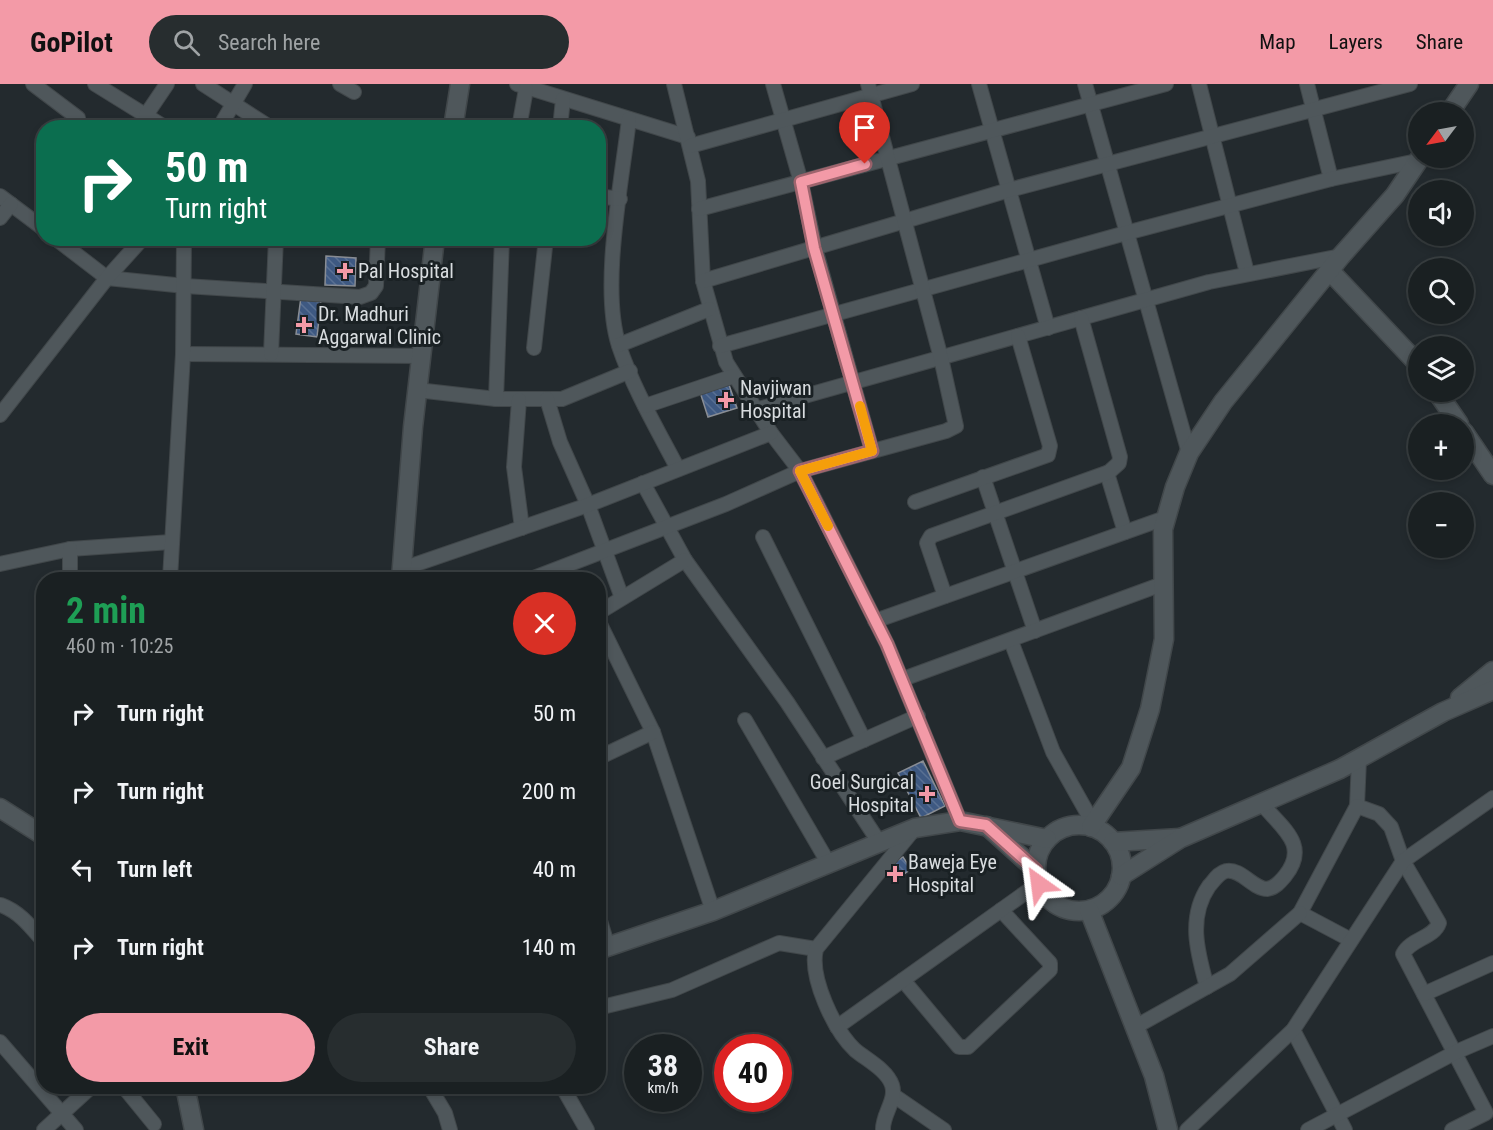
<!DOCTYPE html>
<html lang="en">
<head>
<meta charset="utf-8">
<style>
	body { margin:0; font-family:"Roboto Condensed",sans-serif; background:#272d2f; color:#f1f3f6; height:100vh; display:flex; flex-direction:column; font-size:22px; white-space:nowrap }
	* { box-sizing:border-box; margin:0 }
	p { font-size:20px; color:#9fa3a5 }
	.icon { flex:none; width:33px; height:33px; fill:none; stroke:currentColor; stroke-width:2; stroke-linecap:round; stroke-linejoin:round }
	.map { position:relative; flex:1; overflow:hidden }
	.panel { position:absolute; left:36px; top:488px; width:570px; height:522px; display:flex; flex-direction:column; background:#1a2022; border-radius:24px; box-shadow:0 3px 9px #0003,0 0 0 2px #383e40 }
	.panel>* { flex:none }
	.hud { position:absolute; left:36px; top:36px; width:570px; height:126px; border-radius:24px; box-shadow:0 3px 9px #0003,0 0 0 2px #383e40; background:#0b6e4f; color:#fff; overflow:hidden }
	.needle { width:39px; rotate:238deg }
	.buttons { position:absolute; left:1408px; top:18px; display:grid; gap:12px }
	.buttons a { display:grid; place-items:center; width:66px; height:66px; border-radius:50%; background:#1a2022; box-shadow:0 3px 9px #0003,0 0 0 2px #383e40; font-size:30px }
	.speed { position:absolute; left:624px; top:950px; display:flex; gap:12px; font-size:30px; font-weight:700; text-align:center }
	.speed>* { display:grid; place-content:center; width:78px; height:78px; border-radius:50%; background:#1a2022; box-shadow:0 3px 9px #0003,0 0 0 2px #383e40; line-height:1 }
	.speed small { font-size:15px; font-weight:400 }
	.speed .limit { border:9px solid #d22; background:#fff; color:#111 }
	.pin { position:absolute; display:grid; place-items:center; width:51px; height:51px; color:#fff; margin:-62px -26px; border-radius:50% 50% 50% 0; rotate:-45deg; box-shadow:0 0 6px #0007 }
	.pin .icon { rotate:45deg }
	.me { position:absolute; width:66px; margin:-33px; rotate:329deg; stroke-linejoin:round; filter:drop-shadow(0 0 4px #0008) }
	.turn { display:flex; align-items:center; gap:21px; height:126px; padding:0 30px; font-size:27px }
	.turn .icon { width:78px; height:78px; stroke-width:2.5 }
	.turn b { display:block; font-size:42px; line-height:51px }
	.round { display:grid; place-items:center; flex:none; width:63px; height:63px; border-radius:32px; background:#272d2f }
	.headline { display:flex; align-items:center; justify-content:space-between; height:102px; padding:0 30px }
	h1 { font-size:36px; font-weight:700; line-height:45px; color:#1e9e55 }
	.button { display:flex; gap:12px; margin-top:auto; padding:12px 30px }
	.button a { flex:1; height:69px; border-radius:36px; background:#f39aa7; color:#111; font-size:24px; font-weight:700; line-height:69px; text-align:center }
	.button a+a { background:#272d2f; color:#f1f3f6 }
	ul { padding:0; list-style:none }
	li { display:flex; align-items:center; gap:18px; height:78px; padding:0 30px }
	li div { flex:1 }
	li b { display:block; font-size:22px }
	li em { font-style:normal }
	header { display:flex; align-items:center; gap:36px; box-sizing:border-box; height:84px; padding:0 30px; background:#f39aa7; color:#111 }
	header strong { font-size:28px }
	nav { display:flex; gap:33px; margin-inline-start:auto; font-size:21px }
	.search { width:420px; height:54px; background:#272d2f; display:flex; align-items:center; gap:15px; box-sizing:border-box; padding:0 21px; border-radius:33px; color:#9fa3a5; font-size:22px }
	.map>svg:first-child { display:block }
	.building { fill:url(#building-back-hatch); stroke:#898d94; stroke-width:1.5 }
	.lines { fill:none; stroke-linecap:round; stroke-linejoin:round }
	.street-casing { stroke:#41474a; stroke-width:16 }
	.secondary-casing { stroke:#41474a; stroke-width:21 }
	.street { stroke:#4f575b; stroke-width:14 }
	.secondary { stroke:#4f575b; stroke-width:18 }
	.route-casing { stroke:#9e646d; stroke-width:15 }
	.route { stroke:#f39aa7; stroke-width:10 }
	.slow { stroke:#f59e0b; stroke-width:10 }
	.poi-dot { fill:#f39aa7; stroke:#1a2124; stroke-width:2 }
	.labels { text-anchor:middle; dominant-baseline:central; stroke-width:6; stroke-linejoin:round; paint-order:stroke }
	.poi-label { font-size:20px; fill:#d8dcdf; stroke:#1a2124; text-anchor:start }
</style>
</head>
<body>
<header>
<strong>GoPilot</strong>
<div class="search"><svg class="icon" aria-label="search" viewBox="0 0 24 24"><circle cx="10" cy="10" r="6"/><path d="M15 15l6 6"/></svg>Search here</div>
<nav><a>Map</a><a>Layers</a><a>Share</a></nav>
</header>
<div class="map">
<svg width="1493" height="1046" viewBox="0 0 1493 1046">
	<defs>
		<pattern id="building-back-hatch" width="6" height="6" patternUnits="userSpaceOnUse" patternTransform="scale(1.5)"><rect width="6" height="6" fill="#3e5982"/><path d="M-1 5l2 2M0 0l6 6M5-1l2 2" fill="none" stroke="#597093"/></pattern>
	</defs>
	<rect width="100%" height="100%" fill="#232a2e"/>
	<g class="building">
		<path d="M326,172L356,174L355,202L325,201Z"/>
		<path d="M301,213L321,216L317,253L296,250Z"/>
		<path d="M728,298L737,324L708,333L700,308Z"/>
		<path d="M923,677L945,722L921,734L898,689Z"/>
		<path d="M903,773L911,785L897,795L888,783Z"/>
	</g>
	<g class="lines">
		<g class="street-casing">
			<g id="street">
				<path d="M33,0L78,34"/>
				<path d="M95,0L166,44"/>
				<path d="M203,0L271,44"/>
				<path d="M340,0L354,8"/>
				<path d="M517,0L688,53"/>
				<path d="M674,0L698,97L703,197L726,278L771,349L800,387L818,422L887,560L960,737"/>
				<path d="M773,0L801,98L815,164L872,367"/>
				<path d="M979,0L1048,244"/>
				<path d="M1085,0L1189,369"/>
				<path d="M1199,0L1247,189"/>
				<path d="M1307,0L1331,95"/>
				<path d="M146,31L167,0"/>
				<path d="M629,35C622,97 600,204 619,262C633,304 657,345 678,385"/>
				<path d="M219,44L245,0"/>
				<path d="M519,44L526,5"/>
				<path d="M560,44L563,15"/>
				<path d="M690,62L912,0"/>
				<path d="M0,112L44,145"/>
				<path d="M598,112L620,115"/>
				<path d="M699,125L1166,0"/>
				<path d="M0,134L11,120"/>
				<path d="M55,154L107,194L185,202L360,213L371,209L376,202L378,154"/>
				<path d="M703,197L1009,106L1410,0"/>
				<path d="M619,261L709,225"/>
				<path d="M720,262L1126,149L1331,95L1417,77"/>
				<path d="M534,264L546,154"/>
				<path d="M183,270L421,272"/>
				<path d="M271,270L276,154"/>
				<path d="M417,306L496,315H562L630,287"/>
				<path d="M496,315L502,154"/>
				<path d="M547,315L560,358L588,421L622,514"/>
				<path d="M519,316L514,383L522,444"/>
				<path d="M645,322L734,292"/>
				<path d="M755,326L1209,198L1341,172"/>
				<path d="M0,331L107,194L143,154"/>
				<path d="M1107,389L1125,448"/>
				<path d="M983,393L1035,547"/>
				<path d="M643,399L685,476L787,618L879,758"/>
				<path d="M915,418L1048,371L1050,362L1018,252"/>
				<path d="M763,453L864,656"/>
				<path d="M0,480L70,465L171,458"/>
				<path d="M402,485L588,421L771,349"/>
				<path d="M70,495V465"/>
				<path d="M170,495L183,270L184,154"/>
				<path d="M531,495L726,420L800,387L946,347L956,342L941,274L868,0"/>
				<path d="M945,512L927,459L931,452L1109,388L1119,379L1120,373L1081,234"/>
				<path d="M598,529L685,476"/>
				<path d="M598,536L653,648L713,827"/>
				<path d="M875,537L1165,434"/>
				<path d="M1011,557L1053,668L1093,739"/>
				<path d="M903,595L1165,499"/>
				<path d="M745,636L829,780"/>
				<path d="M598,674L653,648"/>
				<path d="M823,674L918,632"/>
				<path d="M1359,675L1357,722L1379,730L1391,743L1403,777L1439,839C1434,854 1410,855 1403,870L1486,1029L1452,1046"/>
				<path d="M1,821C20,828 31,843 44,858"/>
				<path d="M598,830L608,863"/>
				<path d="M1351,856L1300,829L1357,722"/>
				<path d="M903,896L959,963H968L1050,886V879L1001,826"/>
				<path d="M1207,903C1198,870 1187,834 1209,802C1214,797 1218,789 1226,787C1241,784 1253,805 1267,805C1275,804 1280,798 1285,792C1310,761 1282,744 1262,720"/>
				<path d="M1424,910L1493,879"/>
				<path d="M598,924L672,906L779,859L816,865"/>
				<path d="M837,943L1039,799"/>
				<path d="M1135,943L1230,890L1300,829"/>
				<path d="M1293,946L1345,1046"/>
				<path d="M0,958L76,1046"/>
				<path d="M123,1002L154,1040"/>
				<path d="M429,1002L445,1029L450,1046"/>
				<path d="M562,1002L587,1046"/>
				<path d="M893,1011L944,1046"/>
				<path d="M44,1046L92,1002"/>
				<path d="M883,1046C882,1031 897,1016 892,1001C887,986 867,976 855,966C834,946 809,893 816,865L915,744"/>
				<path d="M1187,1046L1293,946L1403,777L1493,714"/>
				<path d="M1308,1046L1456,968L1493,952"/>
			</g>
		</g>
		<g class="secondary-casing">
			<g id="secondary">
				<path d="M1450,28L1469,0"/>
				<path d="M453,44L460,0"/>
				<path d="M1330,187L1419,281"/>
				<path d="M1437,308L1459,340"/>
				<path d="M1464,348L1493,391"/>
				<path d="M401,495L413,343L435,154"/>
				<path d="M1460,614L1493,587"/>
				<path d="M0,724L44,752"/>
				<circle cx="1079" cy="784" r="43"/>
				<path d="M987,742L1036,786"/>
				<path d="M1091,743L1131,684L1150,625L1164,555L1163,445L1175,403L1189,369L1223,318L1341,172L1395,111L1420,74"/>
				<path d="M1113,758L1180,754"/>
				<path d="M1121,792L1181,754L1340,685L1443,628L1493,606"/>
				<path d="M1089,826L1154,992L1168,1046"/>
				<path d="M598,866L713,827L915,744L960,737L1047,755"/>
				<path d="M185,1002L194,1046"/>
			</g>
		</g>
		<use href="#street" class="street"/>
		<use href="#secondary" class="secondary"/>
	</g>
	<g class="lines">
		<g class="route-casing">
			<path id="route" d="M865,80L801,98L814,164L872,367L800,387L887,560L960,737L986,741L1036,786L1039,800"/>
		</g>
		<use href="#route" class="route"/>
		<path class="slow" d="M828,442L800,387L872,367L860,322"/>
	</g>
	<g class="poi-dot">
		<path d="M342 178h6v6h6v6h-6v6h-6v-6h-6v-6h6z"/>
		<path d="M301 232h6v6h6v6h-6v6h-6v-6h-6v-6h6z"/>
		<path d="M723 307h6v6h6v6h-6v6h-6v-6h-6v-6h6z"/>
		<path d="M924 701h6v6h6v6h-6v6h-6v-6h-6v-6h6z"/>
		<path d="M892 781h6v6h6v6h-6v6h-6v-6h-6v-6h6z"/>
	</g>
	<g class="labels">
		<g class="poi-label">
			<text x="358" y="187">Pal Hospital</text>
			<text x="318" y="230">Dr. Madhuri<tspan x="318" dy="23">Aggarwal Clinic</tspan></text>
			<text x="740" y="304">Navjiwan<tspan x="740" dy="23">Hospital</tspan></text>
			<text x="914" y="698" text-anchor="end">Goel Surgical<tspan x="914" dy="23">Hospital</tspan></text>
			<text x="908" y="778">Baweja Eye<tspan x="908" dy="23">Hospital</tspan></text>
		</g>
	</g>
</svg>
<div class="buttons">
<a><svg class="needle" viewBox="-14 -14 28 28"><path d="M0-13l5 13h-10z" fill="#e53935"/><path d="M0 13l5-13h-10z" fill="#9fa3a5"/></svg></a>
<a><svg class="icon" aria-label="sound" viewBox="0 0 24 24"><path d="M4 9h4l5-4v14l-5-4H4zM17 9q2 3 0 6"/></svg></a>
<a><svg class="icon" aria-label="search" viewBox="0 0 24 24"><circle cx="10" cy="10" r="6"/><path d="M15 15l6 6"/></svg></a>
<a><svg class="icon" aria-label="layers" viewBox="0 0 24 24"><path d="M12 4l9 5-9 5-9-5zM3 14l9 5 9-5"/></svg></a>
<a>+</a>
<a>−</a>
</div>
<div class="speed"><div>38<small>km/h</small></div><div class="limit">40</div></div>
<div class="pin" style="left:865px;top:80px;background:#d93025"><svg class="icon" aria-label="arrive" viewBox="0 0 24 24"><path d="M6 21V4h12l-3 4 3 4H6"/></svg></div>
<svg class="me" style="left:1039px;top:800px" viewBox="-20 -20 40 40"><path d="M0-17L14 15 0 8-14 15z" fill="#f39aa7" stroke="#fff" stroke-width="4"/></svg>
<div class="hud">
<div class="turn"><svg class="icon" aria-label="right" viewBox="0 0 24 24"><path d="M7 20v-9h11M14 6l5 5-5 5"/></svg><div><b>50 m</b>Turn right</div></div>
</div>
<section class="panel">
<div class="headline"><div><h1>2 min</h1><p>460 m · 10:25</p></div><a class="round" style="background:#d93025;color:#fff"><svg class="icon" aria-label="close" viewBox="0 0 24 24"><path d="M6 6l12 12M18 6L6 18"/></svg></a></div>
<ul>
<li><svg class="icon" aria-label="right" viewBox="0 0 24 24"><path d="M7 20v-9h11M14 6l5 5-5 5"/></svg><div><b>Turn right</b></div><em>50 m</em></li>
<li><svg class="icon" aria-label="right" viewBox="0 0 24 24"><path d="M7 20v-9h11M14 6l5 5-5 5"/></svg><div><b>Turn right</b></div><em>200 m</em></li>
<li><svg class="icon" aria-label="left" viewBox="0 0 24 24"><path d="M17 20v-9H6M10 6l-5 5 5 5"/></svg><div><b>Turn left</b></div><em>40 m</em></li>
<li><svg class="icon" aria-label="right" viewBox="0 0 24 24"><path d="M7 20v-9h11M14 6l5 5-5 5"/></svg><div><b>Turn right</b></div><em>140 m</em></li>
</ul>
<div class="button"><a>Exit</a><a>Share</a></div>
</section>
</div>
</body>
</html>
